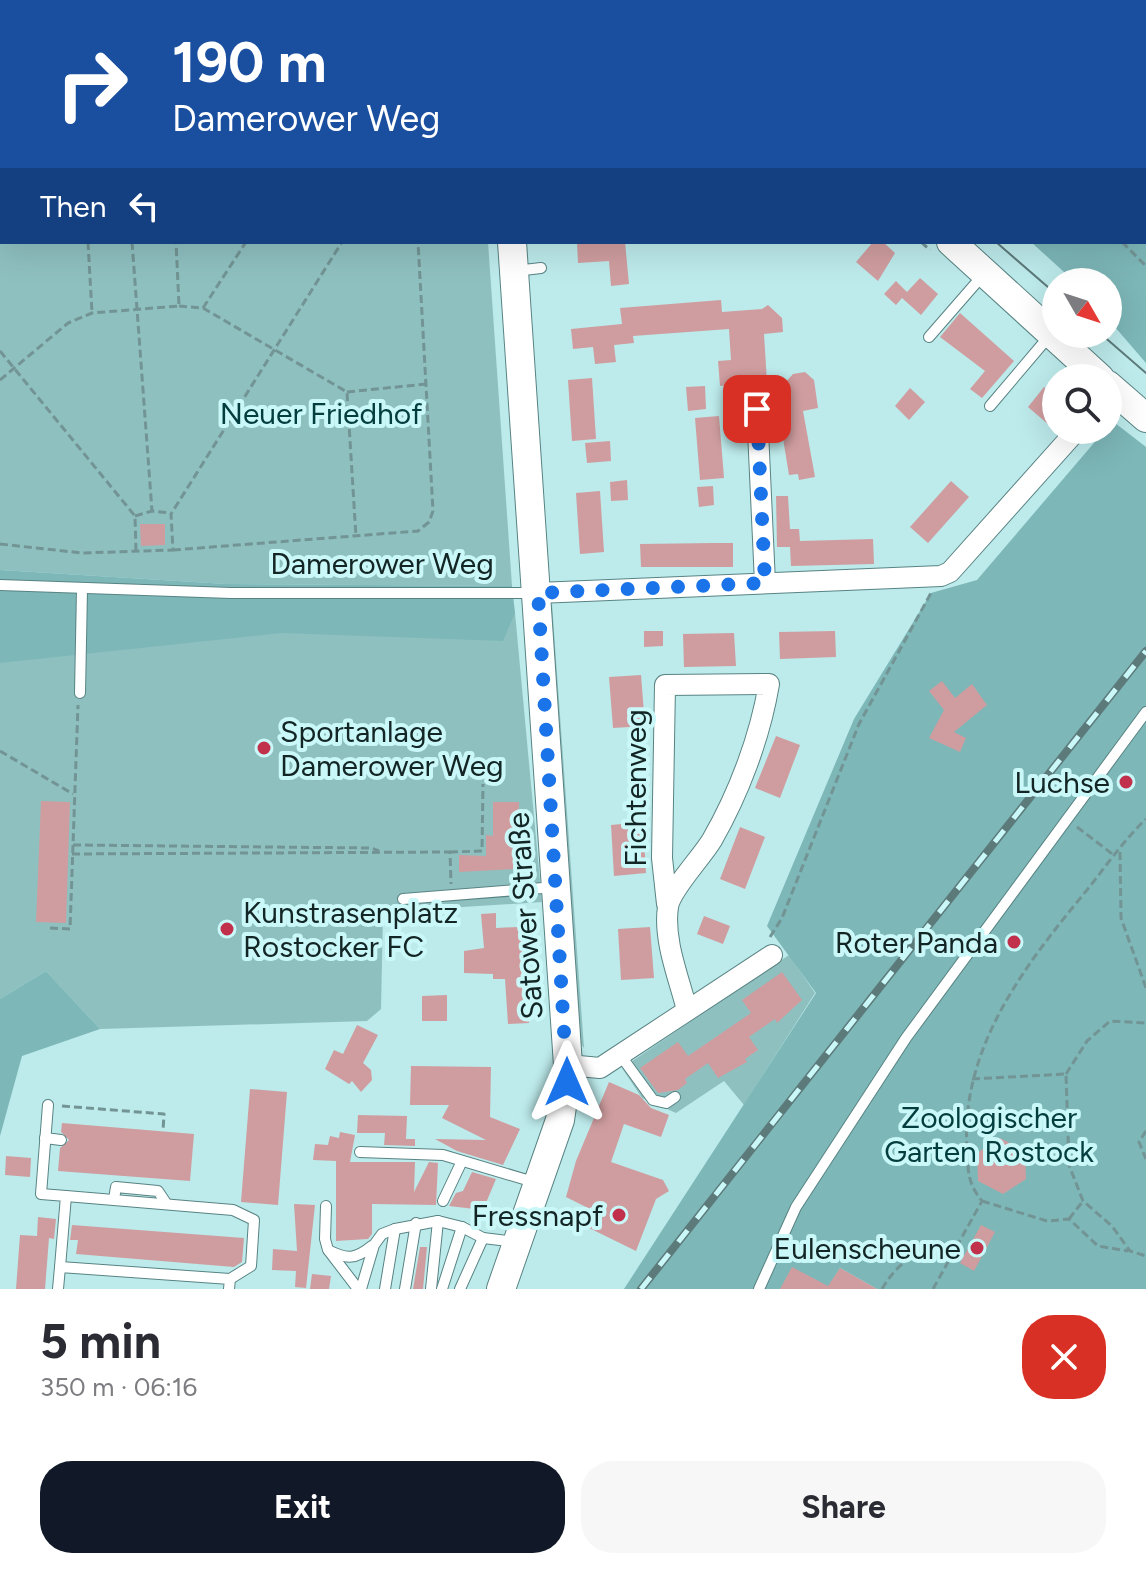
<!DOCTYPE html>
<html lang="en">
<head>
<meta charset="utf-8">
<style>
	body { margin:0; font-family:Figtree,sans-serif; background:#f7f7f7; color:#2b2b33; height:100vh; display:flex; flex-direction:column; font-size:30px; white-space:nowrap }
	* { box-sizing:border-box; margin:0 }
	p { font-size:26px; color:#7c7c81 }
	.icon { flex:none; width:44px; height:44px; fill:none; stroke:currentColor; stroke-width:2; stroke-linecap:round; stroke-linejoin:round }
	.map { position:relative; height:1289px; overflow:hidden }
	.panel { display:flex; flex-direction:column; background:#fff; flex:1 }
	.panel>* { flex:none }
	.banner { position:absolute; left:0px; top:0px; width:1146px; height:244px; box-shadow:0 8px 32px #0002; background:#1a4fa0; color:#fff; overflow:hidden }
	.needle { width:52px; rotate:129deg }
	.buttons { position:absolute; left:1042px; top:268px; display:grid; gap:16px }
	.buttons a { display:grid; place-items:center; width:80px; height:80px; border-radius:50%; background:#fff; box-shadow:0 8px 32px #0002; font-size:40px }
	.pin { position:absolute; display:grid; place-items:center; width:68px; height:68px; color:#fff; margin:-34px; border-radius:16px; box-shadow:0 4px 12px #0006 }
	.me { position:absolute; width:88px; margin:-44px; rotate:0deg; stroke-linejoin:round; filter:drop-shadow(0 0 6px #0008) }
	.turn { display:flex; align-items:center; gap:28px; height:168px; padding:0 40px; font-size:36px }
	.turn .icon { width:104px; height:104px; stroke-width:2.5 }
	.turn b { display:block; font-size:56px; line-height:68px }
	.then { display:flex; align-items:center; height:76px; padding:0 40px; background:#0003; gap:16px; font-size:30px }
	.round { display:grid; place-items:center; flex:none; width:84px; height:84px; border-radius:32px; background:#f7f7f7 }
	.overview { display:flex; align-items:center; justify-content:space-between; height:136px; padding:0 40px }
	h1 { font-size:48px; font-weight:700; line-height:60px }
	.primary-button { display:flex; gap:16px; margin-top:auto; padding:16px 40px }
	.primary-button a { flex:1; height:92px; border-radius:32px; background:#111827; color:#fff; font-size:32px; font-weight:700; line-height:92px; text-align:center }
	.primary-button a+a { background:#f7f7f7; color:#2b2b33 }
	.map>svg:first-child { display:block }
	.green { fill:#8fc0c0 }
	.forest { fill:#7db7b8 }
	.building { fill:#cf9d9f }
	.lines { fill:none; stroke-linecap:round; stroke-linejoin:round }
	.lane-casing { stroke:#588383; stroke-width:12 }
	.street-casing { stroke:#588383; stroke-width:22 }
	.secondary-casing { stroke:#588383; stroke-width:30 }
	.path { stroke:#739494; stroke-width:3; stroke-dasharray:8 4; stroke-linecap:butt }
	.lane { stroke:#fff; stroke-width:10 }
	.street { stroke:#fff; stroke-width:20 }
	.secondary { stroke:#fff; stroke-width:28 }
	.tram { stroke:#5d7a7b; stroke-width:2 }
	.rail-casing { stroke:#5d7a7b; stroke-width:8 }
	.rail { stroke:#caf8f8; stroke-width:5; stroke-dasharray:15; stroke-linecap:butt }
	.route { stroke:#1a73e8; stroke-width:14; stroke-dasharray:0 25.2 }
	.poi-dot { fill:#c1314b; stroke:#caf8f8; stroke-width:3 }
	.labels { text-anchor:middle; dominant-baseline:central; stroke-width:8; stroke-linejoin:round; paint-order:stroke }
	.park-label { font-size:30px; fill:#043d3e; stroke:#caf8f8 }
	.street-label { font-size:30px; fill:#132525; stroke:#caf8f8 }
	.poi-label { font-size:30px; fill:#132525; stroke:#caf8f8; text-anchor:end }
</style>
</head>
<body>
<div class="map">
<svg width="1146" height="1289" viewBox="0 0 1146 1289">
	<rect width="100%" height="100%" fill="#bdeaeb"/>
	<g class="green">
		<path d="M0,0H471L2,2V242H488L512,586L226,584L0,570Z"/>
		<path d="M0,590L515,613L542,902L383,912L381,1009L367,1021L100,1029L46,971L0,999Z"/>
		<path d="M552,604L584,1048L578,1040L548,611Z"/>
		<path d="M789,955L815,993L744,1105L724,1081L676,1113L642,1098L622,1068Z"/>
	</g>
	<g class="forest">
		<path d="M729,0H1146V363L1108,319V282H1075L1031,242H1144V2Z"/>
		<path d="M1115,423L1146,447V1289H877L840,1268L832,1281L847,1289H624L816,993L767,926L854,719L931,593L977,580L1105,430Z"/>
		<path d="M0,570L226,584L512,586L515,613L503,641L282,633L0,663Z"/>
		<path d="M46,971L100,1029L22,1056L0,1136V999Z"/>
	</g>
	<g class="building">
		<path d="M577,242H625L629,284L611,286L609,261L578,263Z"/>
		<path d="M873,242H883L895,253L878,281L856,262Z"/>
		<path d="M920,278L938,294L921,315L902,298L896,305L884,294L896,281L907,292Z"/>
		<path d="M721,300L722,312L762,309L768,305L782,318L783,332L764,334L767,382L720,386L718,361L731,360L729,329L633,336L634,343L614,345L616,362L595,364L593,347L573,349L571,329L622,324L620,308Z"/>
		<path d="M960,313L1014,361L982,398L970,389L985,371L940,337Z"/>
		<path d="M805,372L814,380L818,408L803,411L815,477L799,480L798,474L789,475L779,414L790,412L784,384L793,374Z"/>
		<path d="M592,378L596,439L572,441L568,380Z"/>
		<path d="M705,386L706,409L688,411L686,387Z"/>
		<path d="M1044,387L1056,397V416L1049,425L1028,407Z"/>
		<path d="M910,388L925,402L909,420L895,406Z"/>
		<path d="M719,416L724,478L700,480L695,418Z"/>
		<path d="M610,441L611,461L587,463L585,443Z"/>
		<path d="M627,480L628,500L611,501L610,482Z"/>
		<path d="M951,481L969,497L928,543L910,527Z"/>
		<path d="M713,486L714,505L699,507L697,487Z"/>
		<path d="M600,491L604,552L580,554L576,493Z"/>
		<path d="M776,496H788L790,529H799L800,541L873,539L874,564L791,566L790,547H777Z"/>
		<path d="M140,524H165V545L141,546Z"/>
		<path d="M714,543H733V567H641L640,544Z"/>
		<path d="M644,631H663V646L644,647Z"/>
		<path d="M835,631L836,657L780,659L779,632Z"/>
		<path d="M734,633L736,666L684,667L683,634Z"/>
		<path d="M641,675L645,726L613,728L609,677Z"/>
		<path d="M942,681L955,698L972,684L987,705L954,732L966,738L960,752L929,738L944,710L929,691Z"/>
		<path d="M776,736L800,745L780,798L755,788Z"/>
		<path d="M41,801L70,802L66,923L36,922Z"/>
		<path d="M493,802H519L517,869L459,872V855L486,856V835L493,836Z"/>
		<path d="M643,822L646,873L614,876L611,825Z"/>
		<path d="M740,827L765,837L745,889L720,879Z"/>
		<path d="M496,913V928L518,927L519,940H526L529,1023L508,1024L505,979H493V974L464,973V951L484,948L481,914Z"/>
		<path d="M704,916L730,926L723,944L697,934Z"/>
		<path d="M650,927L654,978L621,980L618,929Z"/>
		<path d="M782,972L802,1000L777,1023L775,1019L749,1037L758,1050L745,1059L747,1062L718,1078L708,1063L685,1079L687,1083L678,1090L658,1093L640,1068L678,1042L688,1056L751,1013L742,1000Z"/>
		<path d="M447,995V1021H422V996Z"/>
		<path d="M357,1025L378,1035L363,1063L371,1070L372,1080L361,1092L352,1081L349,1084L325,1069L334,1050L343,1054Z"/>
		<path d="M411,1066L491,1067L490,1117L520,1129L503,1165L457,1151L435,1139L486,1140L442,1118L449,1105H410Z"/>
		<path d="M609,1082L639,1095L651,1108L669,1115L661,1137L624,1124L611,1162L663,1180L669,1191L656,1199L636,1251L583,1225L588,1208L566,1197L576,1161Z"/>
		<path d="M250,1089L287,1092L278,1205L241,1202Z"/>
		<path d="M358,1115L407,1116L406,1139H415V1146L384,1145L385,1133H357Z"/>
		<path d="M62,1123L194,1134L190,1181L58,1171L60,1148L69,1140L61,1132Z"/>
		<path d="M340,1132L355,1135L350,1162H415L414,1192L429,1162L438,1163L436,1205L372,1204V1234L368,1239L336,1241V1161L313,1160L315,1144L328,1145L330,1136L339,1138Z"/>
		<path d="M1000,1138L1025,1151L1026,1179L1003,1194L978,1181L977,1153Z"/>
		<path d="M6,1156L31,1158L30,1177L5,1175Z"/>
		<path d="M472,1172L496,1179L483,1210L449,1206L456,1193L463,1191Z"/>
		<path d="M294,1204L315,1205L306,1288L295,1287L296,1271L272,1270L273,1249L297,1251Z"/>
		<path d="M38,1217L56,1219L54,1239L49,1238L45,1289H16L20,1235L37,1236Z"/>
		<path d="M72,1225L244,1238L242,1262L234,1267L76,1254L78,1240H70Z"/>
		<path d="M981,1225L995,1232L974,1271L960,1263Z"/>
		<path d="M420,1247H427L423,1289H413Z"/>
		<path d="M792,1267L828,1286L840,1268L877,1289H780Z"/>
		<path d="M312,1274L331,1276L329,1289H310Z"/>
	</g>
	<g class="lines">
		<g class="lane-casing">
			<g id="lane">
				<path d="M515,271L541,268"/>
				<path d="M929,337L983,275"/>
				<path d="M990,406L1051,334"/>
				<path d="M0,585L231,593H536"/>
				<path d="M80,693L82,589"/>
				<path d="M403,899L556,887"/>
				<path d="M621,1056L653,1100L666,1103L675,1097"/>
				<path d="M48,1105L41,1194L66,1196L60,1267"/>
				<path d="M45,1138L61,1140"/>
				<path d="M360,1152L443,1155L537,1183"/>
				<path d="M66,1196L233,1210L254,1220L251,1266L230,1279"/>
				<path d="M114,1199L116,1187L158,1191L166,1203"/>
				<path d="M443,1201L462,1161"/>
				<path d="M326,1206L325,1239L328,1250C347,1260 356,1259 372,1246"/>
				<path d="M329,1251L358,1289"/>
				<path d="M58,1289L60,1267L230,1279L229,1289"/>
				<path d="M361,1289L374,1245L382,1234L395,1229L438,1221L462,1227L483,1238L516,1242"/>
				<path d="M385,1289L395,1229"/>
				<path d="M405,1289L416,1223"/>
				<path d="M431,1289L438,1221"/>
				<path d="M442,1289L462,1227"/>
				<path d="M460,1289L483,1238"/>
				<path d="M759,1289L796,1207L906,1038L1146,712"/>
			</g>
		</g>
		<g class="street-casing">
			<g id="street">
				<path d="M757,409L765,583"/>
				<path d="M538,593L941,576L950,572L1077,430"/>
				<path d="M667,904L662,858L665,685L769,684C760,737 739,793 712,840C702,857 670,890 668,907C663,940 679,978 687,1010"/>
				<path d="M568,1065L600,1068L772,955"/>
			</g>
		</g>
		<g class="secondary-casing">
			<g id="secondary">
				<path d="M496,0V2"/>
				<path d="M673,0L675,2"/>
				<path d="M540,2L543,0"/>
				<path d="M951,242L1100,378"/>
				<path d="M1108,385L1146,418"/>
				<path d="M501,1289L560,1120L568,1065L512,242"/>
			</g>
		</g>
		<g class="path">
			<path d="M114,0V2"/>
			<path d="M247,0V2"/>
			<path d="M362,0V2"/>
			<path d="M642,0L646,2"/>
			<path d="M712,0L715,2"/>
			<path d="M766,0L773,2"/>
			<path d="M813,0L815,2"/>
			<path d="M61,2H67"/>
			<path d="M617,2L621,0"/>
			<path d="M795,2L797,0"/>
			<path d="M0,35H2"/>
			<path d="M0,132L2,165"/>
			<path d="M0,205H2"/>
			<path d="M88,242L92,313"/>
			<path d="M132,242L152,511"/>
			<path d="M921,242L930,250"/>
			<path d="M1122,242L1146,266"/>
			<path d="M179,306L203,308L347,392L356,537"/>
			<path d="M203,308L246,242"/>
			<path d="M0,351L135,516L136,551"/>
			<path d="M0,380L68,323L92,313L179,306L176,242"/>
			<path d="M347,392L426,384"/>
			<path d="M135,516L152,511L170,513"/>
			<path d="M0,544L82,553L173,550L171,514L342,242"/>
			<path d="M173,550L418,531L429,522L433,511L418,242"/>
			<path d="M0,751L73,794"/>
			<path d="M1077,827L1115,856"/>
			<path d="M73,845L371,848L379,851"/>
			<path d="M450,852L482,851L483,784"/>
			<path d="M1120,852L1121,918L1146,988"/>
			<path d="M72,854L450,852L451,884"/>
			<path d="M50,928L70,929L78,705"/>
			<path d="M770,937L782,918L859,724L931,593"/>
			<path d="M1066,1074L1087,1041L1110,1021L1146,1023"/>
			<path d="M972,1079L1066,1074L1069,1165L1083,1201L1112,1226L1130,1251L1146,1256"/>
			<path d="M62,1106L164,1114L163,1131"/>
			<path d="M1146,1131L1139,1142L1146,1159"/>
			<path d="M982,1201L1047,1221L1069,1219L1098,1246L1128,1251"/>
			<path d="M1069,1219L1083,1201"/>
			<path d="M882,1289C897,1263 914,1254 941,1242L956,1249"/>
			<path d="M933,1289L982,1201C968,1184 968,1172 967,1150C960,1048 1025,965 1087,890C1106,866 1124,840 1146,819"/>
		</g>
		<use href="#lane" class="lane"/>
		<use href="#street" class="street"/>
		<use href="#secondary" class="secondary"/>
		<g class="tram">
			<path d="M722,0L724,2"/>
			<path d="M805,0L806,2"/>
			<path d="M996,242L1056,294"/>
			<path d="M1101,334L1146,373"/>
		</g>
		<g class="rail-casing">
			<path id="rail" d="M641,1289L1146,651"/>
		</g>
		<use href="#rail" class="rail"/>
	</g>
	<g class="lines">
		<path class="route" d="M567,1082L538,593L765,583L757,409"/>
	</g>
	<g class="poi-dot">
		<circle cx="264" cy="748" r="8"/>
		<circle cx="1126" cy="782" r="8"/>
		<circle cx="227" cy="929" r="8"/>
		<circle cx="1014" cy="942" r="8"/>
		<circle cx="619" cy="1215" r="8"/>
		<circle cx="977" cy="1248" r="8"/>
	</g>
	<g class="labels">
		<g class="park-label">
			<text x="321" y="413">Neuer Friedhof</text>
			<text x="989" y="1117">Zoologischer<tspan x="989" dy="34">Garten Rostock</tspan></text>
		</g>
		<g class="street-label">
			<text x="382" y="563">Damerower Weg</text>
			<text transform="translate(635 788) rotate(-90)">Fichtenweg</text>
			<text transform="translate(525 916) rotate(-94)">Satower Straße</text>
		</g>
		<g class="poi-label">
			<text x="280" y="731" text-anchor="start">Sportanlage<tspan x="280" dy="34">Damerower Weg</tspan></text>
			<text x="1110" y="782">Luchse</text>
			<text x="243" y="912" text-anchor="start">Kunstrasenplatz<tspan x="243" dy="34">Rostocker FC</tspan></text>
			<text x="998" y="942">Roter Panda</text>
			<text x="603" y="1215">Fressnapf</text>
			<text x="961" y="1248">Eulenscheune</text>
		</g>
	</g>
</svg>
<div class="buttons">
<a><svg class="needle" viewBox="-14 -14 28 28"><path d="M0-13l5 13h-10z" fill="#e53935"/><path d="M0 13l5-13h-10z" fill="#7c7c81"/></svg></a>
<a><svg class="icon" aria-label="search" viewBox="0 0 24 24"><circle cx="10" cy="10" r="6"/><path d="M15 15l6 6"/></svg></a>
</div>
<div class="pin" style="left:757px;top:409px;background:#d93025"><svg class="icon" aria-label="arrive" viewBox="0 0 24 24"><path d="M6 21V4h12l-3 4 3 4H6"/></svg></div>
<svg class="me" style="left:567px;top:1082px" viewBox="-20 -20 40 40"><path d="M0-17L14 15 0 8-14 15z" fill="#1a73e8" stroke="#fff" stroke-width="4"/></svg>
<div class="banner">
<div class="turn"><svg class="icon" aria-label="right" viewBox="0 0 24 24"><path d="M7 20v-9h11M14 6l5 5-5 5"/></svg><div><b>190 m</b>Damerower Weg</div></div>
<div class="then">Then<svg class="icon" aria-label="left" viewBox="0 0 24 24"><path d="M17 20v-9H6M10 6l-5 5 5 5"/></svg></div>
</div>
</div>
<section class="panel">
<div class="overview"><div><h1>5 min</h1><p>350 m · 06:16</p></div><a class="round" style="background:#d93025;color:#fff"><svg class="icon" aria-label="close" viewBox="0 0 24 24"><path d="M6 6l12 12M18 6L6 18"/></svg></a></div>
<div class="primary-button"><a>Exit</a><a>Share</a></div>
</section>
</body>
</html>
